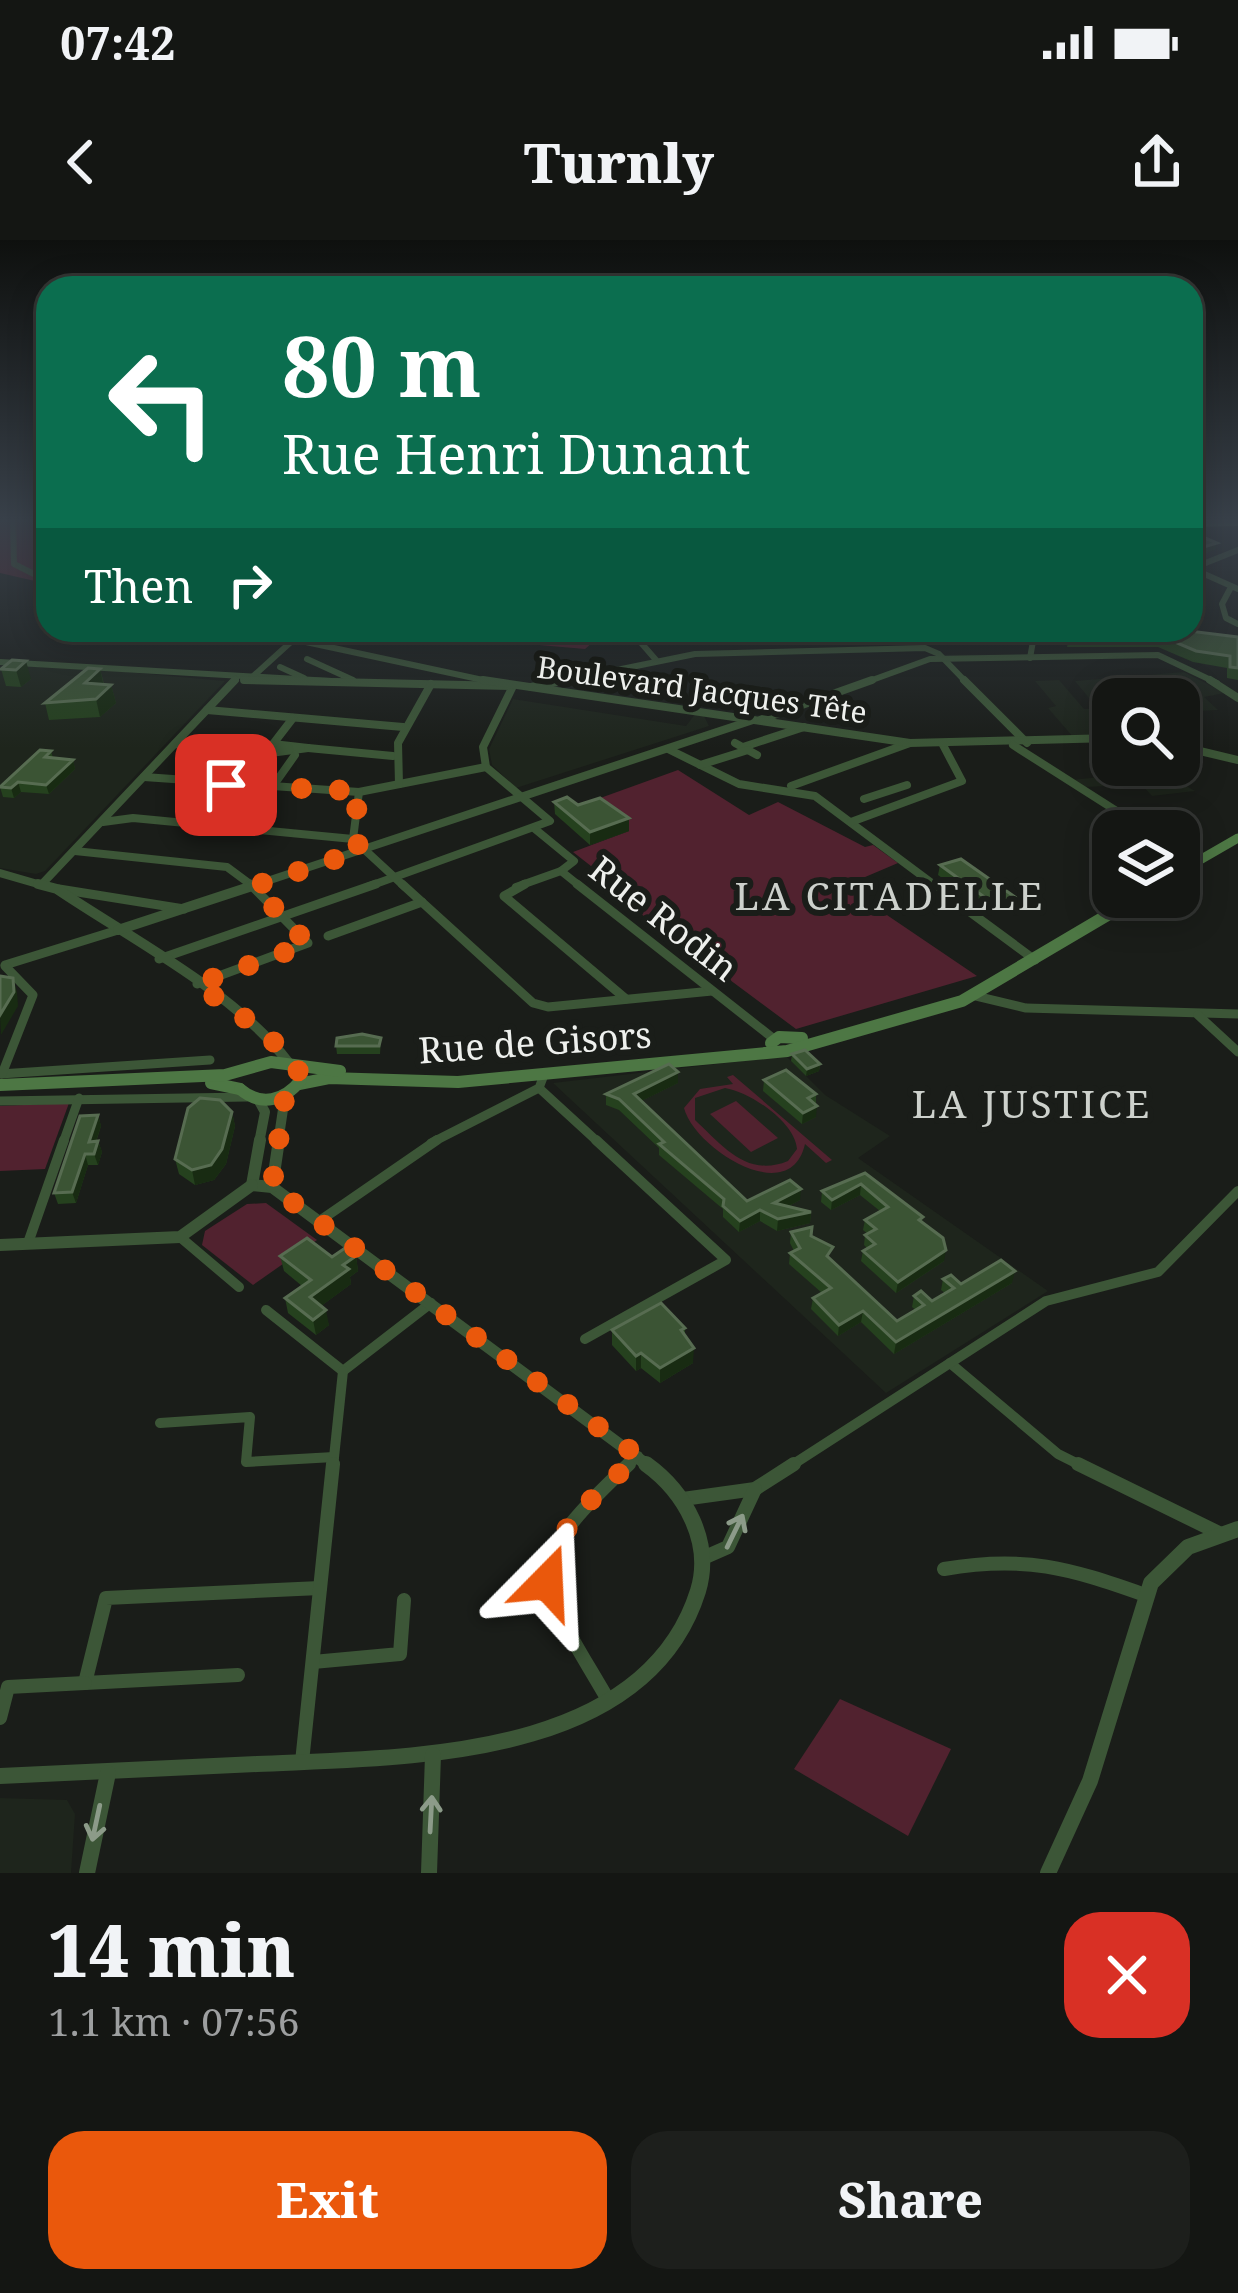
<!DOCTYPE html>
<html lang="en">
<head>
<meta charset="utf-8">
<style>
	body { margin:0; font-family:"Noto Serif",serif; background:#1d1f1c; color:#f1f3f6; height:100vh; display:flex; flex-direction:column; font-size:45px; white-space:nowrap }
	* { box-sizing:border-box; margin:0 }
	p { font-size:39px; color:#9d9fa0 }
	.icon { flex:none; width:66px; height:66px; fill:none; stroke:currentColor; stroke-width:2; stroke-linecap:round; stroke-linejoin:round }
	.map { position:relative; height:1633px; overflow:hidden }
	.sheet { display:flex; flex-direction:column; background:#141613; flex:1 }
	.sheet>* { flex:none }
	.hud { position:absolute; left:36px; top:36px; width:1167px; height:366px; border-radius:36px; box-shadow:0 6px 30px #0003,0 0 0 3px #333533; background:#0b6e4f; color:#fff; overflow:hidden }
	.fabs { position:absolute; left:1092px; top:438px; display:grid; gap:24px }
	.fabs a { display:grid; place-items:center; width:108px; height:108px; border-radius:24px; background:#141613; box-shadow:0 6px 30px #0003,0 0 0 3px #333533; font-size:60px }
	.pin { position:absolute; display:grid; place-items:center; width:102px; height:102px; color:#fff; margin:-51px; border-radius:24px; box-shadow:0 6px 18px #0006 }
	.me { position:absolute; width:132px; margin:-66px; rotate:21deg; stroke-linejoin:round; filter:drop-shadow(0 0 9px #0008) }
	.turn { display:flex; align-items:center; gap:42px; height:252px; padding:0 48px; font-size:54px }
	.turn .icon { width:156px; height:156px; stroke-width:2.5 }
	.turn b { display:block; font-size:84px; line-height:102px }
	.then { display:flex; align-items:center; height:114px; padding:0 48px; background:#0003; gap:24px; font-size:45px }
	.round { display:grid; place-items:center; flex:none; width:126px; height:126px; border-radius:36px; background:#1d1f1c }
	.summary { display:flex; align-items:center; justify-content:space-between; height:204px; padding:0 48px }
	h1 { font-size:72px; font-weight:800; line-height:90px }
	.button { display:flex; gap:24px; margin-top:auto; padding:24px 48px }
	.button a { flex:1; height:138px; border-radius:36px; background:#ea580c; color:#fff; font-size:48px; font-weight:800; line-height:138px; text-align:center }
	.button a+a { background:#1d1f1c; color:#f1f3f6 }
	.status { display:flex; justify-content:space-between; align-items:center; height:84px; padding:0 60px; background:#141613; direction:ltr }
	.status svg { height:33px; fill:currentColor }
	header { display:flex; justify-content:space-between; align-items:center; height:156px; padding:0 48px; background:#141613; font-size:54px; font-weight:800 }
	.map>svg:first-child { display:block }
	.built { fill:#1e251c }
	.green { fill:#51222f; fill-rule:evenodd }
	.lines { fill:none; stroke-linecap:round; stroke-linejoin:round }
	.minor-far4 { stroke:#3c5637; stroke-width:6 }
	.minor-far3 { stroke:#3c5637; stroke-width:8 }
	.minor-far2 { stroke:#3c5637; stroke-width:9 }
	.minor-far1 { stroke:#3c5637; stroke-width:10 }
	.minor { stroke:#3c5637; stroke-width:14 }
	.tertiary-far4 { stroke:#3c5637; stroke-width:6 }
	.tertiary-far3 { stroke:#3c5637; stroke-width:8 }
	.tertiary-far2 { stroke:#3c5637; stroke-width:10 }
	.tertiary-far1 { stroke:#3c5637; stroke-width:12 }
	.tertiary { stroke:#3c5637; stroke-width:16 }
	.secondary-far2 { stroke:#4d7744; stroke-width:8 }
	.secondary-far1 { stroke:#4d7744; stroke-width:9 }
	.secondary { stroke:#4d7744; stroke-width:12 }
	.wall { fill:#25411e }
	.shaded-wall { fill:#182b12 }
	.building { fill:#3b5434; stroke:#576c51; stroke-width:3 }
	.oneway { stroke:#8c9b89 }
	.route { stroke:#ea580c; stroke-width:21; stroke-dasharray:0 37.8 }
	.labels { text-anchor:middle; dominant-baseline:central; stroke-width:12; stroke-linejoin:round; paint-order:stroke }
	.far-street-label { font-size:30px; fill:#eef0ed; stroke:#1a1d19 }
	.street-label { font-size:36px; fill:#eef0ed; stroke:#1a1d19 }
	.neighbourhood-label { font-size:39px; letter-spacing:3px; fill:#cdd1cc; stroke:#1a1d19 }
</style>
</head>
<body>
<div class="status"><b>07:42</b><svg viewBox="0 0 49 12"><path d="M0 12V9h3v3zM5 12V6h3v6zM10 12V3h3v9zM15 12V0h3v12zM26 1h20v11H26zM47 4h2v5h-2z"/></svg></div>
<header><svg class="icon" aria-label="back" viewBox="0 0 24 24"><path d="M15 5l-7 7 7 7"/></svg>Turnly<svg class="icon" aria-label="share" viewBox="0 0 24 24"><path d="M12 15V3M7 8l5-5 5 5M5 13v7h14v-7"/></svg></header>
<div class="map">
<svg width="1238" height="1633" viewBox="0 0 1238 1633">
	<rect width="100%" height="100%" fill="#1a1d19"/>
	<g class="built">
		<path d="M0,424L104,430L225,441L45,631L36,634L0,628Z"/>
		<path d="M1184,432L1225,453L1204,457L1218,470L1179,472V459H1113V495L1074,498L1048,468L1056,466L1035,441L1059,440L1084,469H1098L1075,441Z"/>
		<path d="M513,459L686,486L695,474L704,476L709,486L516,548L492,525L489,509Z"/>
		<path d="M1160,531L1195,551L1152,556L1142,545L1082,547L1071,540Z"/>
		<path d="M786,816L825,855L890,896L858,918L1048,1051L886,1153L553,843Z"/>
		<path d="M0,1558L67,1560L75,1574L71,1633H0Z"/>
	</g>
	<g class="green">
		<path d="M0,279H48V344L0,333Z"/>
		<path d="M432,390H607L585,409L435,396Z"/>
		<path d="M678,530L749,575L778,562L865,607L873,605L898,623L844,646L977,736L796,789L598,642L605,637L573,612L629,591L600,570H567Z"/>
		<path d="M733,835L740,841L832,920L826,923L805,904C790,970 694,908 684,868L700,849L733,844L727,837ZM725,848C750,852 795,882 797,909L788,921C747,938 723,906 695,880V858Z"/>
		<path d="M736,861L778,898L751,912L710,874Z"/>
		<path d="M69,863L45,929L0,931V866Z"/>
		<path d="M266,963L317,1000L253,1045L202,1005L205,991L247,964Z"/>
		<path d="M840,1459L951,1509L908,1596L794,1529Z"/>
	</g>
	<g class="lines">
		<g class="minor-far4">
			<path d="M1191,328L1238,349"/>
			<path d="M1193,328L1238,310"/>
			<path d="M1230,349L1222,364L1226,378L1238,384"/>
			<path d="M630,390L656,420"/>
			<path d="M633,392L661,390"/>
			<path d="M1030,418L1035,390"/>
			<path d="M307,419L353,440"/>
			<path d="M0,422L366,443"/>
			<path d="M280,427L304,438"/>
			<path d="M629,431L654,443"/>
			<path d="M249,440L292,401"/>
			<path d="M233,443L236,439"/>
			<path d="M553,443L695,414L925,408L939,414L967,443"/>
			<path d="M864,443L930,419L1158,415L1217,443"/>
		</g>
		<g class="minor-far3">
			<path d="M244,440L513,446L483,507L486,527L550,581L367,647"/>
			<path d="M647,440L663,447"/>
			<path d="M964,440L1027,503"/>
			<path d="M1210,440L1238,458"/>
			<path d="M531,447L568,440"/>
			<path d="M207,470L403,487"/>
			<path d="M760,480L872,440"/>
			<path d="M735,503L757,515"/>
			<path d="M175,504L263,514L308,508L273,504L267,513"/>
			<path d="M273,504L293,478"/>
			<path d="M743,507L804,487"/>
			<path d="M308,508L393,516"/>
			<path d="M668,509L739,544L815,556L937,647"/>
			<path d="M700,525L748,510"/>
			<path d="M144,537L359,552L486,527"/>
			<path d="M399,544L398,503L431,444"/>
			<path d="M791,546L910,503"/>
			<path d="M271,549L295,515"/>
			<path d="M864,559L907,545"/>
			<path d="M103,582L133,578L353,599L405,647"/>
			<path d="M851,582L962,541L943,505"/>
			<path d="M535,589L574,621L561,631L581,647"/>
			<path d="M353,599L359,552"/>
			<path d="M75,611L227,627L254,647"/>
			<path d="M43,643L235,440"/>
			<path d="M516,647L561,631"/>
		</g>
		<g class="minor-far2">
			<path d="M402,644L533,763L548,767L712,751"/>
			<path d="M525,644L504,656L626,759"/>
			<path d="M577,644L774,799"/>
			<path d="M932,644L1035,720"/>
			<path d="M59,649L184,669"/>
			<path d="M328,696L422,662"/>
			<path d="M159,719L376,644"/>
			<path d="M5,725L118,690"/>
			<path d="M197,744L308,703L250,644"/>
			<path d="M972,755L1026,768L1238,774"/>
			<path d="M1198,775L1238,812"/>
			<path d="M0,834L210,820"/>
			<path d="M2,834L33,755L5,726"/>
			<path d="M539,848L599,903"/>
			<path d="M0,861L247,857"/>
			<path d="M63,903L79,858"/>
			<path d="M431,903L539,848L544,835"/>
		</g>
		<g class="minor-far1">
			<path d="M318,982L437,900"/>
			<path d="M180,997L239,1047"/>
			<path d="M28,1003L64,900"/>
			<path d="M266,1070L343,1131L431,1063"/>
			<path d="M585,1099L726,1020L596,900"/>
			<path d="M950,1123L1058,1214L1084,1227"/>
			<path d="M160,1183L250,1177L246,1222L334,1217"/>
			<path d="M333,1227L343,1131"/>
			<path d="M626,1227L638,1216"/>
			<path d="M789,1227L1046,1061L1158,1032L1238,951"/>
		</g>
		<g class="minor">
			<path d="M1078,1224L1221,1294"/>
			<path d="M683,1259L755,1249L794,1224"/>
			<path d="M703,1318L728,1307L755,1249"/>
			<path d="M944,1329C1025,1315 1069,1328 1145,1355"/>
			<path d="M313,1422L400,1414L404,1360"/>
			<path d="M238,1435L85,1443L106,1358L320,1348"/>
			<path d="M607,1458C536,1336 516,1330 629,1224"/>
			<path d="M0,1478L8,1447L85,1443"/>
			<path d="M302,1522L333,1224"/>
		</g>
		<g class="tertiary-far4">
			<path d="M13,279L14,324L48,341"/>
			<path d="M250,390L497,443"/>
		</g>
		<g class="tertiary-far3">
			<path d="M483,440L910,503L1113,498"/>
			<path d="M1013,505L1148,591"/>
			<path d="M1179,506L1238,520"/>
			<path d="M1179,609L1198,621"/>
			<path d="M0,633L48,647"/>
			<path d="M249,647L753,480"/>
		</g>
		<g class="tertiary-far2">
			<path d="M38,644L57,649C131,699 235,752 289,823"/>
			<path d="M118,690L258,644"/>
			<path d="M259,861L265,872L259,903"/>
			<path d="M278,903L285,856"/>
		</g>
		<g class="tertiary-far1">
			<path d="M252,945L260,900"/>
			<path d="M252,945L272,947L650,1227"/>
			<path d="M272,947L279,900"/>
			<path d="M0,1005L180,997L252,945"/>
		</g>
		<g class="tertiary">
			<path d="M0,1536C86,1532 171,1528 257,1524C399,1517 644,1523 698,1351C713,1302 685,1252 646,1224"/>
			<path d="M87,1633L108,1533"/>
			<path d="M429,1633L433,1515"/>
			<path d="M1048,1633L1090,1541L1151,1343L1188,1307L1238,1289"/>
		</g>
		<path class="secondary-far2" d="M1191,283L1238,282"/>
		<path class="secondary-far1" d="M1179,632L1238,598"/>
		<g class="secondary">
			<path d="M771,803L779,797L802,798"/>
			<path d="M211,843L240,849"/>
			<path d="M299,844L329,838L458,842L787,811L962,761L1138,657"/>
			<path d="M0,845L225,835L271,822L340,831"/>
			<path d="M240,849C261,867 284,861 301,840"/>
		</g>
	</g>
	<g class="wall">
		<path d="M1071,390L1238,397V440L1227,438V428L1193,422L1158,407H1067Z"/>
		<path d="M12,420L31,439L21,447L6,446L1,429Z"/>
		<path d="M100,429L104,444L111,445L116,463L100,477L49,480L45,463Z"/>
		<path d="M1113,471V491L1102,490L1095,481L1097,472Z"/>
		<path d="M51,511L53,518L73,520L75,529L49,554L21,552L14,558L3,557L0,547Z"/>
		<path d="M554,562L578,565L629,591L590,605L555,574Z"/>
		<path d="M940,625L1013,667L992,674L938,635Z"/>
		<path d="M381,798L380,814H337L336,806Z"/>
		<path d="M792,814L820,824L819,831L806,836L791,821Z"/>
		<path d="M678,832V843L641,861L747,961L800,960L787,967L811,972L810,983L777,991L760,981L739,992L723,977V969L659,915V908L619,870L606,865V854Z"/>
		<path d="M764,840L816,854V877L802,884L763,851Z"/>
		<path d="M232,872L235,886L226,924L214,940L195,945L179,934L175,919Z"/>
		<path d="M98,875L101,886L96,902L98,901L102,912L98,925H88L76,963L58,964L54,953Z"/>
		<path d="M865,933L923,977L922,982L944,1021L896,1053L861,1021L863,1011L867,1008L864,1005L865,995L868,994L863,990L865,980L880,971L860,955L831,970L821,962L822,951Z"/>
		<path d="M791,992L811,996L831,1020L897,1081L916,1070L912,1067L914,1056L932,1061L945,1053L941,1050L943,1039L961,1044L1012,1043L894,1114L861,1082L838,1096L811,1069L813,1058L822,1053L789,1024L790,1013L794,1011L790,1003Z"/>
		<path d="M280,1016H356L358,1031L350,1037L351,1044L321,1066L329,1085L316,1095L288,1073L285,1058L302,1046L284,1031Z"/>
		<path d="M685,1088V1096L693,1123L660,1143L641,1128L636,1131L612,1105V1090Z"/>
	</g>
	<g class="shaded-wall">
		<path d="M1217,303L1215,310L1192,318L1194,310Z"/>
		<path d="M26,421L31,439L21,447L16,430Z"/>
		<path d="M100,429L104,447L85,443Z"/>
		<path d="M111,445L116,463L100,477L96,459Z"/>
		<path d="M73,520L75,529L49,554L46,545Z"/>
		<path d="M18,542L21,552L14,558L11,548Z"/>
		<path d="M629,578V591L590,605V592Z"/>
		<path d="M1015,657L1013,667L992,674L994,664Z"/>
		<path d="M13,738L17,752L18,766L1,795L0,775Z"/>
		<path d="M820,824L819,831L806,836L807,829Z"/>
		<path d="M678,832V843L633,865L634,854Z"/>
		<path d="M817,866L816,877L802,884L803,873Z"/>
		<path d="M232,872L235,886L226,924L214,940L195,945L192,930Z"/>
		<path d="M98,875L101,886L92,913L89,902Z"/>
		<path d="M98,901L102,912L98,925L94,914Z"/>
		<path d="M85,914L88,925L76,963L72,952Z"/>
		<path d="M861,944L860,955L831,970L832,960Z"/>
		<path d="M801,949L800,960L773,974L774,963Z"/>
		<path d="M760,970V981L739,992L740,981Z"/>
		<path d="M811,972L810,983L777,991L778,979Z"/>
		<path d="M946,1010L944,1021L896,1053L898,1042Z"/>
		<path d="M356,1016L358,1031L350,1037L351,1044L313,1072L310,1057L343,1025Z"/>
		<path d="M1015,1031L1012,1043L894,1114L896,1102Z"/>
		<path d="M326,1070L329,1085L316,1095L313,1080Z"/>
		<path d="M863,1071L861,1082L838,1096L839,1085Z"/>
		<path d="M694,1108L693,1123L660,1143V1128Z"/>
		<path d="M641,1113V1128L636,1131V1116Z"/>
	</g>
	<g class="building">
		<path d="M1205,298L1217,303L1194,310L1191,309V302Z"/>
		<path d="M1071,390H1181L1238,397V428L1230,427V416L1196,411L1161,396H1069Z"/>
		<path d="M12,420L26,421L16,430L1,429Z"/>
		<path d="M88,428L100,429L85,443L111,445L96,459L45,463Z"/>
		<path d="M1113,471V482L1104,481L1097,472Z"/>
		<path d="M40,510L51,511L45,517L73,520L46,545L18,542L11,548L0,547Z"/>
		<path d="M567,557L578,565L600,558L629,578L590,592L554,562Z"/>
		<path d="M961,619L1015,657L994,664L940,625Z"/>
		<path d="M0,736L13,738L14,752L0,775Z"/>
		<path d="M362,794L381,798L379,806H336L337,798Z"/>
		<path d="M805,810L820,824L807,829L792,814Z"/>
		<path d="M669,824L678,832L634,854L747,961L790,940L801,949L774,963L811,972L778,979L760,970L740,981L723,966L724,959L659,904L664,902L619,859L606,854Z"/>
		<path d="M786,830L816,854L808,858L817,866L803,873L764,840Z"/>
		<path d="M200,858L220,860L232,872L222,909L211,925L192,930L175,919L188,868Z"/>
		<path d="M98,875L89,902L98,901L94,914H85L72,952L54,953L80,876Z"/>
		<path d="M865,933L923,977L919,980L943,998L946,1010L898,1042L863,1011L875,1004L865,995L876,989L865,980L888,967L861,944L832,960L822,951Z"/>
		<path d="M812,987L811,996L833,1007L827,1016L897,1081L924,1065L914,1056L921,1051L932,1061L954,1048L943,1039L951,1035L961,1044L1001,1020L1015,1031L896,1102L863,1071L839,1085L813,1058L831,1048L790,1013L800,1008L791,992Z"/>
		<path d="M307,998L332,1017L345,1008L356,1016L343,1025L349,1029L310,1057L326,1070L313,1080L285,1058L311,1040L280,1016Z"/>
		<path d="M661,1063L685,1088L681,1090L694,1108L660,1128L641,1113L636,1116L612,1090Z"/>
	</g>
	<defs><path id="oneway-shaft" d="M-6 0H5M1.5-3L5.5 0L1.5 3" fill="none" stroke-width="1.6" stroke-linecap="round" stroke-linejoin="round" transform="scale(3)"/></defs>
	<g class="oneway">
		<use href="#oneway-shaft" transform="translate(735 1291) rotate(-64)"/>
		<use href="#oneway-shaft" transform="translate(431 1574) rotate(-87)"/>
		<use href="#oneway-shaft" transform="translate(96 1583) rotate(102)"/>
	</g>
	<linearGradient id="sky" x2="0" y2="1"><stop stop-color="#0e100e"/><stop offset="0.55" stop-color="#384049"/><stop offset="1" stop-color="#384049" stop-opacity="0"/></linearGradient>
	<rect width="1238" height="508" fill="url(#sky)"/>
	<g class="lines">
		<path class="route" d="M226,545L359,551L353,599L363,610L254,646L308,704L197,744L267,794L300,833L299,844L285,856L272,947L638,1216C600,1252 552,1287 547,1342"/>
	</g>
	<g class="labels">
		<g class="far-street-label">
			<text transform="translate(702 449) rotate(8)">Boulevard Jacques Tête</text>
		</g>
		<g class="street-label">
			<text transform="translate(664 678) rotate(38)">Rue Rodin</text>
			<text transform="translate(535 802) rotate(-4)">Rue de Gisors</text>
		</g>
		<g class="neighbourhood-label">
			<text x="890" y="654">LA CITADELLE</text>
			<text x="1032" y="862">LA JUSTICE</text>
		</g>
	</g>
</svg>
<div class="fabs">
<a><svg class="icon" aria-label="search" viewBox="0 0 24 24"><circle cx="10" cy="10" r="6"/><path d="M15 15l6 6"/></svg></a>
<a><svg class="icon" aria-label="layers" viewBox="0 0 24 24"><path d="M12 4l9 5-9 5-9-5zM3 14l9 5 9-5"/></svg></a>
</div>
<div class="pin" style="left:226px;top:545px;background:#d93025"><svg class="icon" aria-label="arrive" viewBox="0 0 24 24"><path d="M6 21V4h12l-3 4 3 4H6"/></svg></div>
<svg class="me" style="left:547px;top:1342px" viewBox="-20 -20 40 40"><path d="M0-17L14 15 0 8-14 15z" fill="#ea580c" stroke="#fff" stroke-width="4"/></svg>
<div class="hud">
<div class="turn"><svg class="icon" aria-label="left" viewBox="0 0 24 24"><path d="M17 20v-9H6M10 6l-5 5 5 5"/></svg><div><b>80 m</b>Rue Henri Dunant</div></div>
<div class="then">Then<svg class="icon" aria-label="right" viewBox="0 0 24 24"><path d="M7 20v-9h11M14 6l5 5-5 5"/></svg></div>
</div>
</div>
<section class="sheet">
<div class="summary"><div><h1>14 min</h1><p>1.1 km · 07:56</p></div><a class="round" style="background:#d93025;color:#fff"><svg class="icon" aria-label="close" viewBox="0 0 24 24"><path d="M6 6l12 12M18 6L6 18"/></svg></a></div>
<div class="button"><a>Exit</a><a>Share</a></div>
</section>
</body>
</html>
